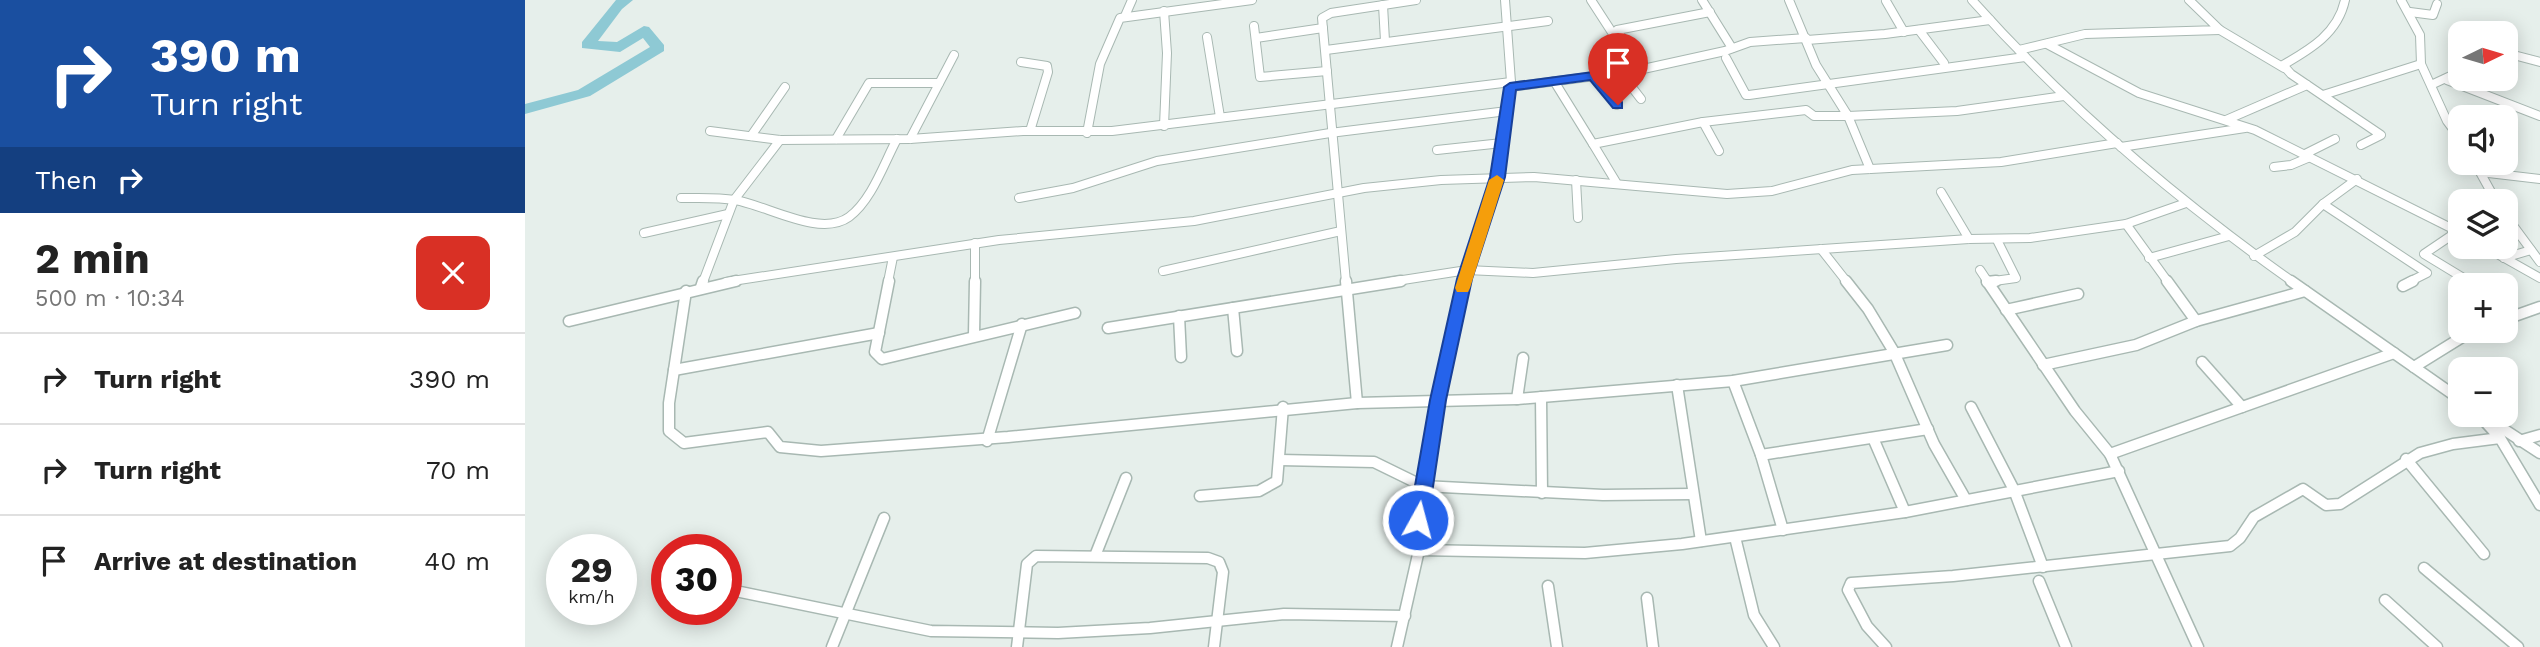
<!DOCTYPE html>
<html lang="en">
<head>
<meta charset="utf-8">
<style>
	body { margin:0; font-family:"Work Sans",sans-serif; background:#f2f2f2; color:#222; height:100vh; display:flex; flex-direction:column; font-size:26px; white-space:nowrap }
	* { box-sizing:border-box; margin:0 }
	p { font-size:23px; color:#767676 }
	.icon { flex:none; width:38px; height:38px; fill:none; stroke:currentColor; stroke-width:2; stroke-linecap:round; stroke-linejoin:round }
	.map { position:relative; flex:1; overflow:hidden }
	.panel { display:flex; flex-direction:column; background:#fff; width:525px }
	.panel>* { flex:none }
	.banner { background:#1a4fa0; color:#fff; overflow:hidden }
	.needle { width:46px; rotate:85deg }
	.tools { position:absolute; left:1923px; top:21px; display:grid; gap:14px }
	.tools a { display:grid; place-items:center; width:70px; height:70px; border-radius:14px; background:#fff; box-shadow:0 4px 18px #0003; font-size:35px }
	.speed { position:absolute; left:21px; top:534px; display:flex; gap:14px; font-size:35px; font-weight:700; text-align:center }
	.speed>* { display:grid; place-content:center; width:91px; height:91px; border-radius:50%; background:#fff; box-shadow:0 4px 18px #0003; line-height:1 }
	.speed small { font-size:18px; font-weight:400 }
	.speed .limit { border:10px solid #d22; background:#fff; color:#111 }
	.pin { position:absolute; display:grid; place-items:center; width:60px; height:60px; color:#fff; margin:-72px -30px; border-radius:50% 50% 50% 0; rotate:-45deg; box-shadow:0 0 7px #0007 }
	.pin .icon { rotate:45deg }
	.me { position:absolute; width:77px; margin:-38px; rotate:7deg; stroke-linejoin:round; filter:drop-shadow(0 0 5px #0008) }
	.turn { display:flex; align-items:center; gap:24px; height:147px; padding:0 35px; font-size:32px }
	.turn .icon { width:91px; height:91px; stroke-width:2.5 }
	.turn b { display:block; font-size:49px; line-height:60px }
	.then { display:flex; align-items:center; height:66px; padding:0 35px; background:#0003; gap:14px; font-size:26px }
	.round { display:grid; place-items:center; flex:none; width:74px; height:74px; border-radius:14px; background:#f2f2f2 }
	.headline { display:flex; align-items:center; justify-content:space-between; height:119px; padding:0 35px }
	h1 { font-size:42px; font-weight:700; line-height:52px }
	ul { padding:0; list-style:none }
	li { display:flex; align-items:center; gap:21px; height:91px; padding:0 35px; border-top:2px solid #e0e0e0 }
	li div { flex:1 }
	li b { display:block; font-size:26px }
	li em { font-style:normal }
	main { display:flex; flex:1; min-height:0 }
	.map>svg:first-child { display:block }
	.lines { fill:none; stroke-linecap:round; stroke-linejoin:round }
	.river { fill:#8ec9d4; fill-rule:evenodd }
	.minor-far1-casing { stroke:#a8b8b2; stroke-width:10 }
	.minor-casing { stroke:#a8b8b2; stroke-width:13 }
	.minor-far1 { stroke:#fff; stroke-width:8 }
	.minor { stroke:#fff; stroke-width:10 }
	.route { fill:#2563eb; stroke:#184099; stroke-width:2 }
	.slow { fill:#f59e0b }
</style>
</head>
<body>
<main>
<section class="panel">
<div class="banner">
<div class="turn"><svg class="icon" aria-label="right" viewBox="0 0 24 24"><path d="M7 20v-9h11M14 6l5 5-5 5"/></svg><div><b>390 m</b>Turn right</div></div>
<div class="then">Then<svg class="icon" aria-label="right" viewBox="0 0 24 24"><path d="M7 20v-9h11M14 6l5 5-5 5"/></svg></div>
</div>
<div class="headline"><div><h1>2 min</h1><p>500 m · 10:34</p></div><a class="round" style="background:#d93025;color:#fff"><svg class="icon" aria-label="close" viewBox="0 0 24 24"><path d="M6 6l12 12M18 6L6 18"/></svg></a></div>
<ul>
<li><svg class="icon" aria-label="right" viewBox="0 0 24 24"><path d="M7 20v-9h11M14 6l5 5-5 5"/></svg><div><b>Turn right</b></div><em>390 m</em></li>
<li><svg class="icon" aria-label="right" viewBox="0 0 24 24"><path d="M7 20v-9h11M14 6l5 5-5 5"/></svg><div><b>Turn right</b></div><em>70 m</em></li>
<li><svg class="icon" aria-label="arrive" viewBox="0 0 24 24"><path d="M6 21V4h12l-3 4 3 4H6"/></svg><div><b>Arrive at destination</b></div><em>40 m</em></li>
</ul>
</section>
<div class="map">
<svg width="2015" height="647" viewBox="0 0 2015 647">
	<rect width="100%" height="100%" fill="#e6efeb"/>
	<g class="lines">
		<path class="river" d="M91,0H108L97,9L73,41L92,42L119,26L124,27L139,45V51L65,96L0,114V104L53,90L125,47L118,38L95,52L57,48V42Z"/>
		<g class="minor-far1-casing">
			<g id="minor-far1">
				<path d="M1066,0L1090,37"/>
				<path d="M1177,0L1207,48"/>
				<path d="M1264,0L1291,65L1323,116L1432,111L1539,96"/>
				<path d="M1447,0C1543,108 1651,199 1768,282"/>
				<path d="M1820,0C1813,33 1786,49 1758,65L1766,74L1856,135L1836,145"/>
				<path d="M1876,0L1895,35L1896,64L1922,121L1936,140"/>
				<path d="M1361,1L1379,32"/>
				<path d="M858,5L860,41"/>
				<path d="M639,11L642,53L639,126"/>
				<path d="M1885,12L1908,15L1912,4"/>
				<path d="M600,16L607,0"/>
				<path d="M729,26L735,77L802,71"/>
				<path d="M1394,30L1419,63"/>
				<path d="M1695,30L1759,68"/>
				<path d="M682,37L695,117"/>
				<path d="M731,38L798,28"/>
				<path d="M1282,40L1360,34L1465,20"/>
				<path d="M1522,44L1614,93L1730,130L1936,233"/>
				<path d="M801,50L1023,21"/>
				<path d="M1494,50L1560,34L1695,30L1664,0"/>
				<path d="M1981,53L2015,62"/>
				<path d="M1201,58L1221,95H1224L1500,57"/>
				<path d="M496,62L522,66L523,72L505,131"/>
				<path d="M1117,68L1092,30L1185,12"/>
				<path d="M1096,73L1116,99"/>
				<path d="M1068,76L1092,105"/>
				<path d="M1922,80L2015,116"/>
				<path d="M1029,81L1068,144L1178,122L1194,151"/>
				<path d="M1906,85L1936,71"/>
				<path d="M985,87L1109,71L1200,51L1225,42L1281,38"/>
				<path d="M1798,95L1896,64"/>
				<path d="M1701,120L1782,85"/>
				<path d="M1178,122L1281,110L1289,116H1323L1345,169"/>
				<path d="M185,131L255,140L385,139L498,131H587L986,82"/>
				<path d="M562,133L575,64L595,18L727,0"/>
				<path d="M226,136L260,87"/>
				<path d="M311,139L344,83H414"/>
				<path d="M385,139L429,55"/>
				<path d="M1068,144L1091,182"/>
				<path d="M1596,147L1720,128"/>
				<path d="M912,150L977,143"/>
				<path d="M1780,154L1810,139"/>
				<path d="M1950,163L1971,201"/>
				<path d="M1749,167L1766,165L1785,157"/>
				<path d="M1955,172L2015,179"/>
				<path d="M1051,180L1053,218"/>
				<path d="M1416,192L1444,239"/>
				<path d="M156,198C174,198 192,197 210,200C241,205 295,238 324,217C347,200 359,163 372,139"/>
				<path d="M494,198L548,188L632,161L805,133L982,111"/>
				<path d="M1798,204L1902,273L1884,282"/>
				<path d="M1981,216L2015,262"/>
				<path d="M1601,224L1643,282"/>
				<path d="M1933,231L1899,254L1945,282"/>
				<path d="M119,233L203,214"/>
				<path d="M1960,247L2015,278"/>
				<path d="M1296,249L1322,282"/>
				<path d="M1729,256L1770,232L1798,204L1832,179"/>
				<path d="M1624,258L1704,236"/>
				<path d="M1979,258L2006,250"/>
				<path d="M1455,270L1463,282"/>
				<path d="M638,271L816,231"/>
				<path d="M178,282L209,200L255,140"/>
				<path d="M201,282L474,240L669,221L839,188L916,180L1009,177L1202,194L1247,191L1327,170L1476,162L1592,143"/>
				<path d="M363,282L368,257"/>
				<path d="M450,282V243"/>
				<path d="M821,282L797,18L806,13L891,0"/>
				<path d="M865,282L942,270L1008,273L1151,259L1444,239L1505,238L1601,224L1661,203"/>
				<path d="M939,282L973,177L986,82L980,0"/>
				<path d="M1462,282L1491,278L1472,240"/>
			</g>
		</g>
		<g class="minor-casing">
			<g id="minor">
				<path d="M364,281L350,352L357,359L550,313"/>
				<path d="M821,281L832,403L992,399L1208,381L1422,345"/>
				<path d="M1321,281L1343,309L1369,352L1409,444L1441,500"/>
				<path d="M1462,281L1550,411L1585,454L1673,647"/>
				<path d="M1642,281L1671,321"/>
				<path d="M1766,281L1936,400"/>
				<path d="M1462,282L1471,281"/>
				<path d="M1878,286L1888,281"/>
				<path d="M176,287L178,281"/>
				<path d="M161,291L144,403V431L159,443L243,432L255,447L296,451L483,437L832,403"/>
				<path d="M708,308L712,351"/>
				<path d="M1481,310L1553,294"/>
				<path d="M654,316L656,357"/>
				<path d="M1981,319L2015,307"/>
				<path d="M44,321L211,281"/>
				<path d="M583,328L876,281"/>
				<path d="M449,335L450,281"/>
				<path d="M1677,362L1717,407"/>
				<path d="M1518,365L1611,345L1671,321L1780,291"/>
				<path d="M1889,367L1947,331"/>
				<path d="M149,370L354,333"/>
				<path d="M1208,381L1236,455L1258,530"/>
				<path d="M1152,385L1176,541"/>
				<path d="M1016,397L1017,493"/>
				<path d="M992,399L998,358"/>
				<path d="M1446,407L1489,490L1518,567"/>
				<path d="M1954,415L1975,438L2015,505"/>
				<path d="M1963,419L2015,453"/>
				<path d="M1348,438L1380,512"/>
				<path d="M462,441L497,324"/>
				<path d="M1994,441L2015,435"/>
				<path d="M1585,454L1869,353"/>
				<path d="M1236,455L1403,429"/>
				<path d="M1881,459L1959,554"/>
				<path d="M755,460L849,462L898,486L1078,495L1167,494"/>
				<path d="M675,496L734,491L752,481L758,407"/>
				<path d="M1210,537L1229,615L1249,647"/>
				<path d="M894,550L1060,553L1157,544L1380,512L1594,471"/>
				<path d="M570,556L601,478"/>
				<path d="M1899,568L1993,647"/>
				<path d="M1514,581L1541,647"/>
				<path d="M1023,586L1032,647"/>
				<path d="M201,589L406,631L533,633L625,628L759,614L880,616"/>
				<path d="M1122,598L1128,647"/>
				<path d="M1860,600L1912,647"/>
				<path d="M307,647L359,518"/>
				<path d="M492,647L502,564L511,556L683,558L694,562L698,572L689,647"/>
				<path d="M872,647L894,550L893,520L913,400L940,281"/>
				<path d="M1361,647L1342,626L1323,590L1326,583L1428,576L1705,546L1715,538L1729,517L1778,489L1801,505L1815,504L1895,453L1928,444L1975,438"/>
			</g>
		</g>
		<use href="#minor-far1" class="minor-far1"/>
		<use href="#minor" class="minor"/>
	</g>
	<path class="route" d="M1068,72L1073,73L1097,102V108H1088L1065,80L991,90L980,177L947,279L921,400L903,520L900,526H887L884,520L905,400L932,279L965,177L979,87L985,83Z"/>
	<path class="slow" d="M972,175L979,180L945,288L943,292H932L930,288L964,180Z"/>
</svg>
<div class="tools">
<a><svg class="needle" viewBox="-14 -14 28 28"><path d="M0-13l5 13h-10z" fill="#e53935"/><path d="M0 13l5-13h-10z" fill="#767676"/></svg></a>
<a><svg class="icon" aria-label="sound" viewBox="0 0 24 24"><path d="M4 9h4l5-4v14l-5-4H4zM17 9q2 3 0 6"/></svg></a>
<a><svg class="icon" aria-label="layers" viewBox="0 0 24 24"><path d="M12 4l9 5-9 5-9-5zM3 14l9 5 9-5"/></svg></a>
<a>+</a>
<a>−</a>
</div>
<div class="speed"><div>29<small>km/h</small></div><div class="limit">30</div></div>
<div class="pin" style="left:1093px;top:105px;background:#d93025"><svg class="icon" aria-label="arrive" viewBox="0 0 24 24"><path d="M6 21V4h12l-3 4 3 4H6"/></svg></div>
<svg class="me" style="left:893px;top:520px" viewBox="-20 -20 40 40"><circle r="17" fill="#2563eb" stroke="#fff" stroke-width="3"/><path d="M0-11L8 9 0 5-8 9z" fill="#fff"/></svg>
</div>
</main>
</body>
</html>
